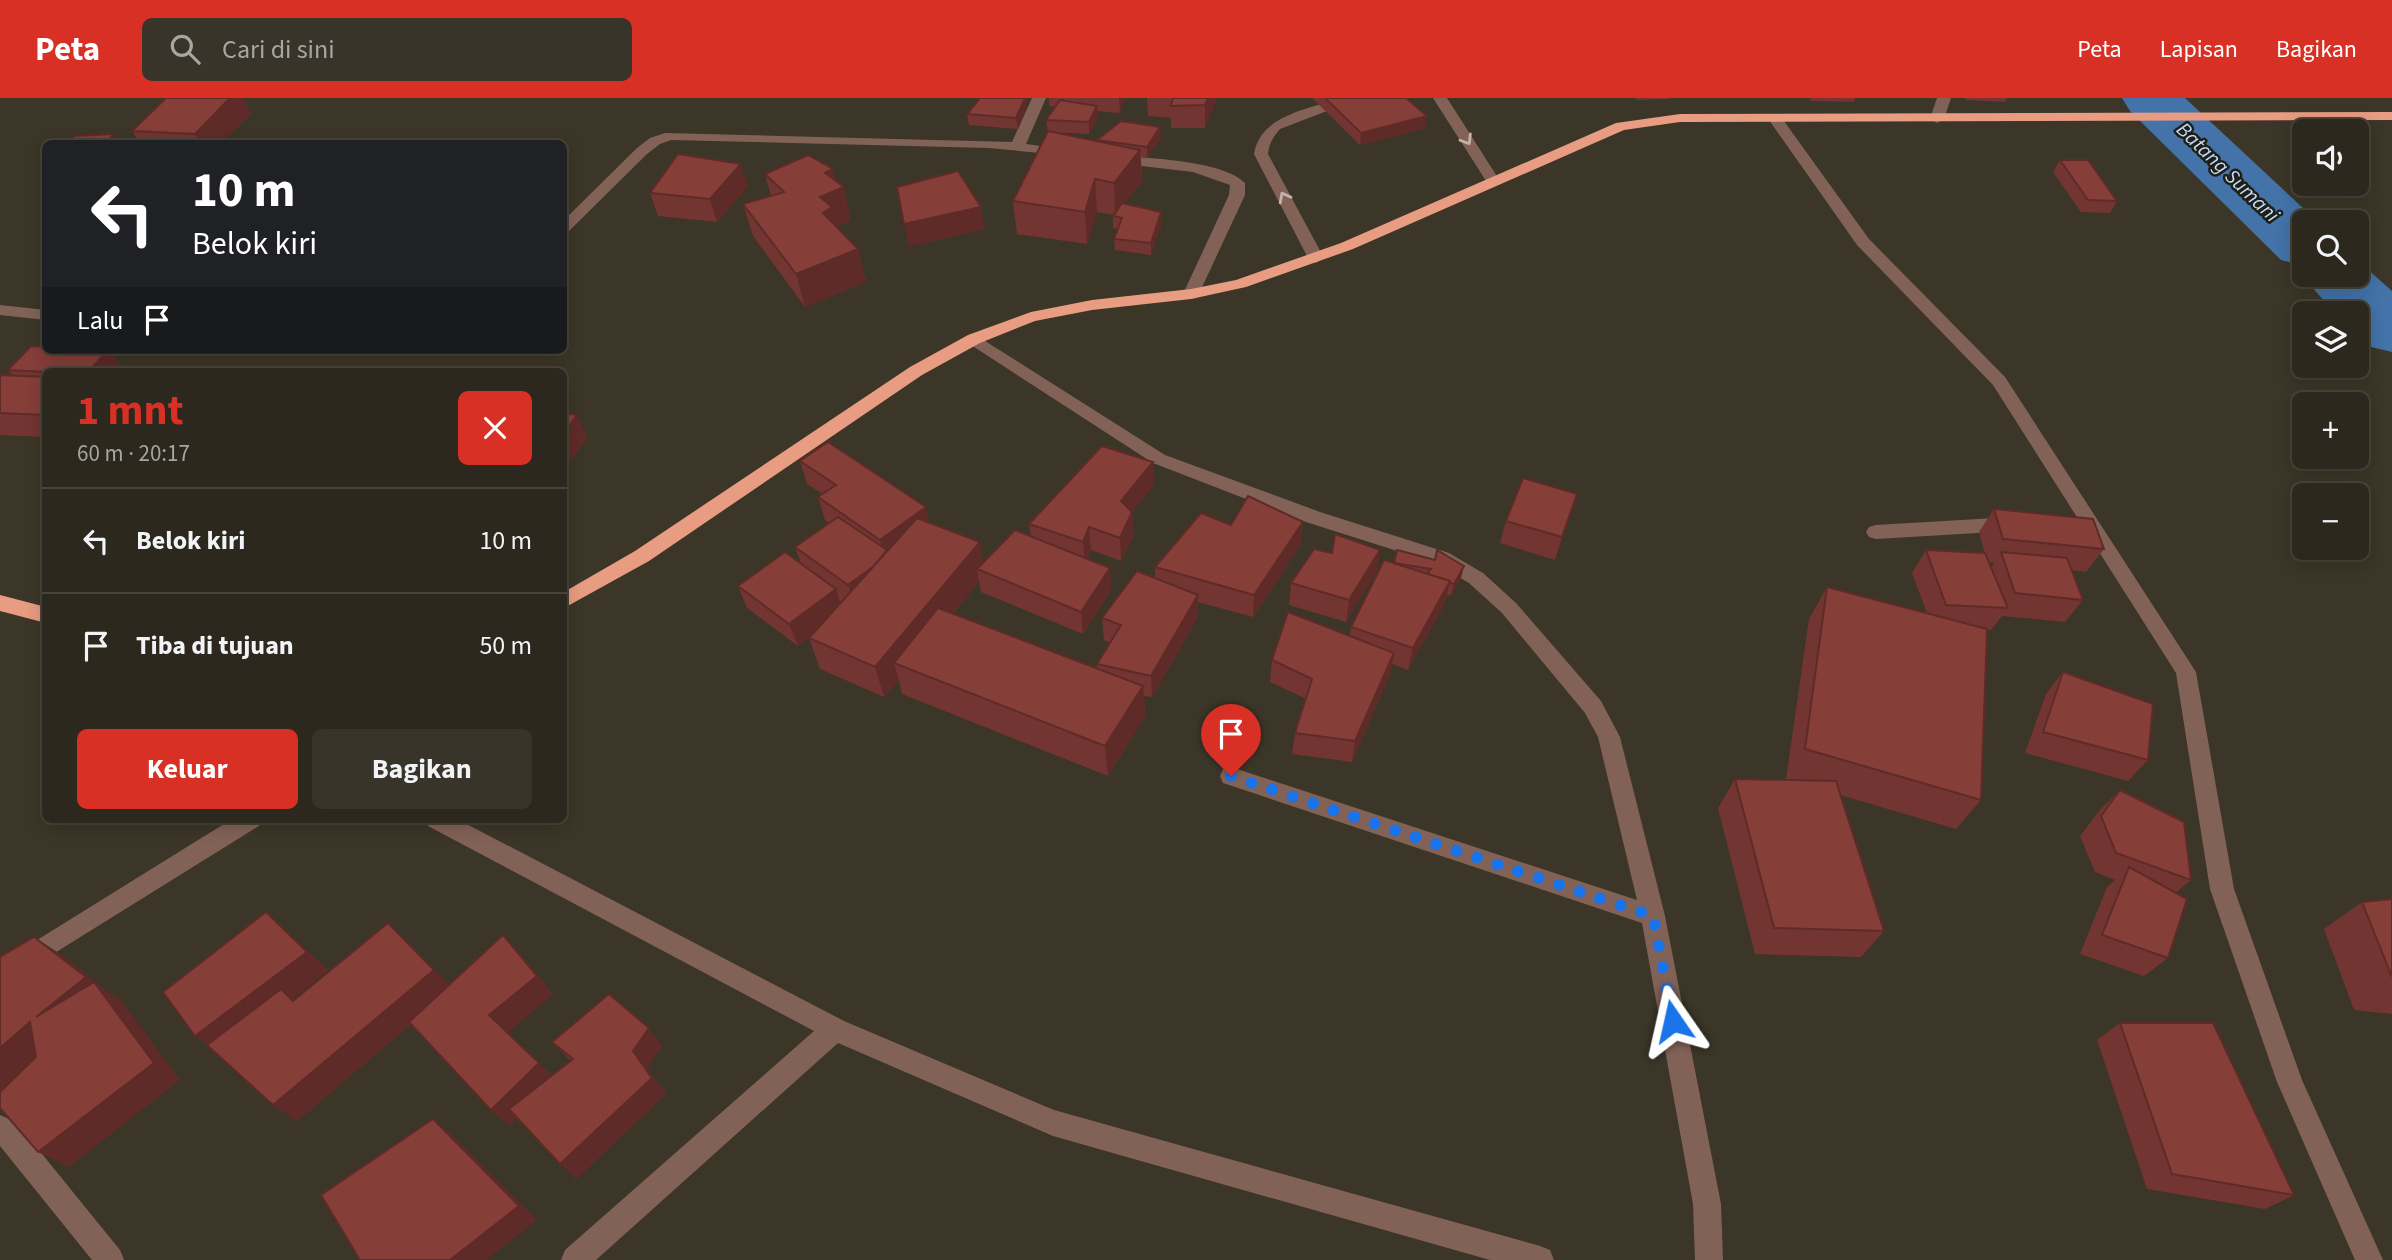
<!DOCTYPE html>
<html lang="id">
<head>
<meta charset="utf-8">
<style>
	body { margin:0; font-family:"Source Sans 3",sans-serif; background:#38342a; color:#f1f3f6; height:100vh; display:flex; flex-direction:column; font-size:26px; white-space:nowrap }
	* { box-sizing:border-box; margin:0 }
	p { font-size:23px; color:#a6a6a4 }
	.icon { flex:none; width:38px; height:38px; fill:none; stroke:currentColor; stroke-width:2; stroke-linecap:round; stroke-linejoin:round }
	.map { position:relative; flex:1; overflow:hidden }
	.drawer { position:absolute; left:42px; top:270px; width:525px; height:455px; display:flex; flex-direction:column; background:#2c281d; border-radius:10px; box-shadow:0 4px 18px #0003,0 0 0 2px #48443b }
	.drawer>* { flex:none }
	.guide { position:absolute; left:42px; top:42px; width:525px; height:214px; border-radius:10px; box-shadow:0 4px 18px #0003,0 0 0 2px #48443b; background:#202124; color:#fff; overflow:hidden }
	.fabs { position:absolute; left:2292px; top:21px; display:grid; gap:14px }
	.fabs a { display:grid; place-items:center; width:77px; height:77px; border-radius:10px; background:#2c281d; box-shadow:0 4px 18px #0003,0 0 0 2px #48443b; font-size:35px }
	.pin { position:absolute; display:grid; place-items:center; width:60px; height:60px; color:#fff; margin:-72px -30px; border-radius:50% 50% 50% 0; rotate:-45deg; box-shadow:0 0 7px #0007 }
	.pin .icon { rotate:45deg }
	.me { position:absolute; width:77px; margin:-38px; rotate:349deg; stroke-linejoin:round; filter:drop-shadow(0 0 5px #0008) }
	.turn { display:flex; align-items:center; gap:24px; height:147px; padding:0 35px; font-size:32px }
	.turn .icon { width:91px; height:91px; stroke-width:2.5 }
	.turn b { display:block; font-size:49px; line-height:60px }
	.then { display:flex; align-items:center; height:66px; padding:0 35px; background:#0003; gap:14px; font-size:26px }
	.round { display:grid; place-items:center; flex:none; width:74px; height:74px; border-radius:10px; background:#38342a }
	.overview { display:flex; align-items:center; justify-content:space-between; height:119px; padding:0 35px }
	h1 { font-size:42px; font-weight:700; line-height:52px; color:#d93025 }
	.cta { display:flex; gap:14px; margin-top:auto; padding:14px 35px }
	.cta a { flex:1; height:80px; border-radius:10px; background:#d93025; color:#fff; font-size:28px; font-weight:700; line-height:80px; text-align:center }
	.cta a+a { background:#38342a; color:#f1f3f6 }
	ul { padding:0; list-style:none }
	li { display:flex; align-items:center; gap:21px; height:105px; padding:0 35px; border-top:2px solid #48443b }
	li div { flex:1 }
	li b { display:block; font-size:26px }
	li em { font-style:normal }
	header { display:flex; align-items:center; gap:42px; box-sizing:border-box; height:98px; padding:0 35px; background:#d93025; color:#fff }
	header strong { font-size:33px }
	nav { display:flex; gap:38px; margin-inline-start:auto; font-size:24px }
	.search { width:490px; height:63px; background:#38342a; display:flex; align-items:center; gap:18px; box-sizing:border-box; padding:0 24px; border-radius:10px; color:#a6a6a4; font-size:26px }
	.map>svg:first-child { display:block }
	.lines { fill:none; stroke-linecap:round; stroke-linejoin:round }
	.river { fill:#4373a9; fill-rule:evenodd }
	.minor { fill:#826257; fill-rule:evenodd }
	.highway { fill:#e89c81; fill-rule:evenodd }
	.wall { fill:#733531; fill-rule:evenodd }
	.shaded-wall { fill:#5e2b28 }
	.building { fill:#863e39; stroke:#5e2b28; stroke-width:2 }
	.oneway { stroke:#c3b2a8 }
	.route { stroke:#1a73e8; stroke-width:12; stroke-dasharray:0 21.6 }
	.labels { text-anchor:middle; dominant-baseline:central; stroke-width:5; stroke-linejoin:round; paint-order:stroke }
	.far-water-label { font-size:21px; font-style:italic; fill:#c1dcfb; stroke:#201e17 }
</style>
</head>
<body>
<header>
<strong>Peta</strong>
<div class="search"><svg class="icon" aria-label="search" viewBox="0 0 24 24"><circle cx="10" cy="10" r="6"/><path d="M15 15l6 6"/></svg>Cari di sini</div>
<nav><a>Peta</a><a>Lapisan</a><a>Bagikan</a></nav>
</header>
<div class="map">
<svg width="2392" height="1162" viewBox="0 0 2392 1162">
	<rect width="100%" height="100%" fill="#3b3627"/>
	<g class="lines">
		<g class="river">
			<path d="M2122,0H2185L2318,124H2305V168L2281,162L2130,13Z"/>
			<path d="M2357,162L2392,193V254L2367,248L2357,238V215H2335L2301,177L2305,171V177H2357Z"/>
		</g>
		<g class="minor">
			<path d="M1032,0H1046L1026,46L1071,52L1073,55L1071,58L989,50L671,42L660,46L647,56L569,133L564,135V122L637,50L650,40L665,35L1012,44Z"/>
			<path d="M1341,0H1361L1280,31C1273,39 1269,46 1268,56L1324,160L1316,165L1308,160L1254,56C1260,17 1309,11 1341,0Z"/>
			<path d="M1433,0H1447L1500,83L1498,86H1488Z"/>
			<path d="M1937,0H1951L1944,21L1937,25L1930,21Z"/>
			<path d="M1776,18L1781,19L1869,141L2005,279L2196,574L2234,791L2302,982L2383,1162H2355L2277,984L2210,791L2176,575L1993,287L1857,147L1769,22Z"/>
			<path d="M1112,57C1144,60 1223,62 1245,85V97L1197,200L1191,201L1183,196L1229,97L1230,87L1193,74L1107,64L1105,61Z"/>
			<path d="M0,207L46,212V222L0,217Z"/>
			<path d="M974,236L1165,357L1320,414L1449,455L1483,475L1516,505L1601,603L1620,639L1665,818L1721,1106L1723,1162H1695L1693,1106L1642,825L1223,685L1220,678L1223,671L1231,669L1637,802L1598,639L1585,615L1502,515L1469,485L1435,465L1306,424L1153,365L968,245L966,241L968,237Z"/>
			<path d="M2012,419L2019,421L2022,426L2019,431L2012,433L1876,441L1869,439L1866,434L1869,429L1876,427Z"/>
			<path d="M232,721H262L259,728L0,889V865Z"/>
			<path d="M425,721H457L844,923L1054,1012L1540,1148L1550,1152L1554,1162H1490L1053,1038L838,945L596,1162H561L565,1152L814,933L428,728Z"/>
			<path d="M0,1017L9,1021L25,1035L120,1152L124,1162H92L0,1048Z"/>
		</g>
		<g class="highway">
			<path d="M2392,14V22L1680,24L1624,32L1353,151L1246,189L1191,201L1092,212L1035,223L980,245L922,277L649,463L564,510V494L635,453L910,269L968,237L1031,214L1092,202L1191,191L1236,182L1341,145L1616,25L1680,16Z"/>
			<path d="M0,497L46,509V525L0,513Z"/>
		</g>
	</g>
	<g class="wall">
		<path d="M166,0H242L251,15L221,46H140L132,33Z"/>
		<path d="M980,0H1026L1027,9L1018,31L969,27L967,16Z"/>
		<path d="M1049,0H1125L1120,15L1097,13L1098,20L1089,36L1050,34L1097,43L1161,40L1147,60L1141,59L1142,84L1124,105L1161,114L1162,125L1151,157L1115,152L1114,141L1118,131L1113,130V117L1097,114L1087,146L1017,136L1013,103L1048,33L1046,22L1055,9L1049,8Z"/>
		<path d="M1147,0H1217L1205,30H1171V20L1148,18Z"/>
		<path d="M1312,0H1406L1425,30L1360,47Z"/>
		<path d="M1635,0H1670L1669,1L1636,2Z"/>
		<path d="M1810,0H1855L1854,4L1811,3Z"/>
		<path d="M1965,0H2007L2005,4L1966,2Z"/>
		<path d="M2060,62L2117,103L2110,115L2081,114L2053,74Z"/>
		<path d="M833,71L835,83L851,122L837,128V129L858,151L866,184L805,209L753,138L743,106L771,98L765,76Z"/>
		<path d="M748,88L717,124L658,118L650,95Z"/>
		<path d="M108,252L125,273H46V339L0,337V277H13L8,272Z"/>
		<path d="M800,363L929,424L980,444L983,465L1031,438L1029,426L1153,364L1154,387L1132,414L1134,437L1121,463L1091,452L1087,461L1110,470L1111,492L1083,536L981,494L979,483L953,516L1097,570V566L1110,545L1104,542L1102,520L1155,480V469L1231,427L1301,446L1253,519L1198,504V519L1152,599L1144,598L1145,618L1108,678L902,596L899,582L884,599L820,571L809,540L812,537L798,548L747,510L738,488L801,465L795,449L830,425L825,422L818,399L823,396L807,386Z"/>
		<path d="M1577,396L1555,462L1500,445L1506,423Z"/>
		<path d="M1994,411L2104,451L2086,474L2072,472L2083,502L2065,524L2002,518L1991,532H1987L1981,702L1956,731L1840,697L1884,833L1861,859L1755,856L1718,710L1735,681L1789,682L1786,681L1809,521L1827,489L1927,515L1912,475L1926,452L1985,456L1979,434ZM1989,464L1994,465L1991,470Z"/>
		<path d="M1380,452L1376,474L1346,524L1289,507L1291,485L1332,455Z"/>
		<path d="M1397,452L1461,480L1451,497H1447L1445,505L1408,572L1392,566L1390,577L1352,664L1292,656L1295,635L1306,601L1270,584L1272,562L1350,538L1351,529L1394,466Z"/>
		<path d="M2063,574L2148,662L2128,683L2025,655L2046,596Z"/>
		<path d="M2120,692L2191,782L2175,795L2168,860L2144,878L2080,856L2107,789L2115,782L2095,774L2080,738L2100,712Z"/>
		<path d="M2392,801V916L2354,912L2324,831L2362,804Z"/>
		<path d="M266,814L328,872L293,900L295,902L388,825L449,887L520,856L553,896L507,935L552,978L571,963L552,944L662,948L647,970L666,996L576,1081L517,1020L509,1028L491,1012L411,926L297,1023L208,947L195,938Z"/>
		<path d="M2120,925L2294,1097L2265,1111L2147,1091L2097,942Z"/>
	</g>
	<g class="shaded-wall">
		<path d="M230,0H242L251,15L221,46H201L195,36Z"/>
		<path d="M1025,0H1026L1027,9L1018,31L1016,20Z"/>
		<path d="M1119,0H1125L1120,15Z"/>
		<path d="M1208,0H1217L1205,30V7Z"/>
		<path d="M1097,8L1098,20L1089,36V24Z"/>
		<path d="M1427,18L1425,30L1360,47L1361,35Z"/>
		<path d="M1160,29L1161,40L1147,60V49Z"/>
		<path d="M113,36L119,46H106Z"/>
		<path d="M1140,52L1142,84L1115,117L1114,85Z"/>
		<path d="M741,66L748,88L717,124L710,101Z"/>
		<path d="M833,71L837,92L844,89L851,122L837,128L840,142L831,147L820,99L825,75Z"/>
		<path d="M1095,81L1097,114L1087,146L1085,114Z"/>
		<path d="M981,109L985,131L909,149L904,126Z"/>
		<path d="M1161,114L1162,125L1151,157V145Z"/>
		<path d="M858,151L866,184L805,209L796,176Z"/>
		<path d="M108,252L125,273H89Z"/>
		<path d="M577,317L588,340L564,372V335Z"/>
		<path d="M1153,364L1154,387L1123,426L1121,403Z"/>
		<path d="M1577,396L1570,419L1555,462L1562,439Z"/>
		<path d="M926,409L931,432L855,509L848,487L884,460L880,442Z"/>
		<path d="M1132,414L1134,437L1121,463L1120,440Z"/>
		<path d="M1303,424L1301,446L1253,519L1254,497Z"/>
		<path d="M1089,429L1091,452L1085,466L1083,444Z"/>
		<path d="M980,444L985,475L977,471L979,483L908,571L894,565L899,582L884,599L875,569Z"/>
		<path d="M1380,452L1376,474L1346,524L1349,502Z"/>
		<path d="M1464,468L1461,480L1451,497L1454,486Z"/>
		<path d="M1110,470L1111,492L1083,536L1081,514Z"/>
		<path d="M1450,483L1445,505L1408,572L1413,550Z"/>
		<path d="M836,491L843,513L798,548L789,526Z"/>
		<path d="M1198,497V519L1152,599L1151,578Z"/>
		<path d="M1394,555L1390,577L1352,664L1355,643Z"/>
		<path d="M1143,588L1145,618L1108,678L1105,648Z"/>
		<path d="M266,814L328,872L293,900L303,908L220,955L195,938Z"/>
		<path d="M388,825L453,890L297,1023L273,1007Z"/>
		<path d="M503,837L553,896L507,935L489,917Z"/>
		<path d="M34,839L62,857L108,894L121,902L180,982L69,1069L38,1054Z"/>
		<path d="M30,924L59,941L0,994V950Z"/>
		<path d="M649,930L662,948L647,970L666,996L576,1081L560,1066Z"/>
		<path d="M539,965L555,981L509,1028L491,1012Z"/>
		<path d="M433,1021L452,1037L537,1122L487,1162H450Z"/>
	</g>
	<g class="building">
		<path d="M166,0H230L195,36L132,33Z"/>
		<path d="M980,0H1025L1016,20L967,16Z"/>
		<path d="M1173,0H1208L1205,7L1171,8Z"/>
		<path d="M1325,0H1406L1427,18L1361,35Z"/>
		<path d="M1060,2L1097,8L1089,24L1046,22Z"/>
		<path d="M1121,23L1160,29L1147,49L1097,42Z"/>
		<path d="M1048,33L1140,52L1114,85L1095,81L1085,114L1013,103Z"/>
		<path d="M113,36L106,46H69L74,38Z"/>
		<path d="M678,56L741,66L710,101L650,95Z"/>
		<path d="M808,57L833,71L825,75L844,89L820,99L832,109L823,115L858,151L796,176L743,106L784,94L765,76Z"/>
		<path d="M2060,62H2088L2117,103L2088,102Z"/>
		<path d="M958,73L981,109L904,126L897,89Z"/>
		<path d="M1122,105L1161,114L1151,145L1114,141L1122,120L1113,118Z"/>
		<path d="M31,248L46,249V252H108L89,273H46V274L8,272Z"/>
		<path d="M0,277L46,279V317L0,315Z"/>
		<path d="M564,315L577,317L564,335Z"/>
		<path d="M828,344L926,409L880,442L818,399L836,387L800,363Z"/>
		<path d="M1102,348L1153,364L1121,403L1132,414L1120,440L1089,429L1083,444L1029,426Z"/>
		<path d="M1523,380L1577,396L1562,439L1506,423Z"/>
		<path d="M1248,398L1303,424L1254,497L1155,469L1201,415L1231,427Z"/>
		<path d="M1994,411L2093,421L2104,451L2003,441Z"/>
		<path d="M838,419L887,452L874,468L848,487L795,449Z"/>
		<path d="M917,420L980,444L875,569L809,540Z"/>
		<path d="M1015,432L1110,470L1081,514L977,471Z"/>
		<path d="M1335,436L1380,452L1349,502L1291,485L1314,451L1332,455Z"/>
		<path d="M1397,452L1435,462L1437,452L1464,468L1454,486L1449,485L1450,483L1427,476L1431,471L1394,465Z"/>
		<path d="M1926,452L1985,455L2008,510L1946,507Z"/>
		<path d="M785,454L836,491L789,526L738,488Z"/>
		<path d="M2001,454L2067,460L2083,502L2015,495Z"/>
		<path d="M1384,462L1450,483L1413,550L1351,529Z"/>
		<path d="M1137,473L1198,497L1151,578L1097,566L1121,527L1102,520Z"/>
		<path d="M1827,489L1987,531L1981,702L1805,651Z"/>
		<path d="M938,510L1143,588L1105,648L894,565Z"/>
		<path d="M1288,514L1394,555L1355,643L1295,635L1312,581L1272,562Z"/>
		<path d="M2063,574L2153,606L2148,662L2043,634Z"/>
		<path d="M1735,681L1836,683L1884,833L1774,830Z"/>
		<path d="M2120,692L2184,724L2191,782L2116,755L2101,718Z"/>
		<path d="M2129,769L2187,801L2168,860L2102,837Z"/>
		<path d="M2392,801V879L2362,804Z"/>
		<path d="M266,814L307,854L195,938L163,894Z"/>
		<path d="M388,825L434,872L273,1007L207,947L281,891L293,903Z"/>
		<path d="M503,837L537,878L489,917L539,965L491,1012L409,924Z"/>
		<path d="M34,839L86,879L36,919L94,884L154,965L38,1054L0,1010V994L36,959L30,924L0,950V859Z"/>
		<path d="M609,896L649,930L633,953L652,980L560,1066L509,1011L573,961L552,944Z"/>
		<path d="M2120,925H2213L2294,1097L2172,1076Z"/>
		<path d="M433,1021L519,1108L450,1162H360L321,1097Z"/>
	</g>
	<defs><path id="oneway-chevron" d="M-2-3.5L2.5 0L-2 3.5" fill="none" stroke-width="1.6" stroke-linecap="round" stroke-linejoin="round" transform="scale(1.75)"/></defs>
	<g class="oneway">
		<use href="#oneway-chevron" transform="translate(1467 42) rotate(58)"/>
		<use href="#oneway-chevron" transform="translate(1284 99) rotate(-118)"/>
	</g>
	<g class="lines">
		<path class="route" d="M1231,678L1653,818L1673,923"/>
	</g>
	<g class="labels">
		<g class="far-water-label">
			<text transform="translate(2228 74) rotate(44)">Batang Sumani</text>
		</g>
	</g>
</svg>
<div class="fabs">
<a><svg class="icon" aria-label="sound" viewBox="0 0 24 24"><path d="M4 9h4l5-4v14l-5-4H4zM17 9q2 3 0 6"/></svg></a>
<a><svg class="icon" aria-label="search" viewBox="0 0 24 24"><circle cx="10" cy="10" r="6"/><path d="M15 15l6 6"/></svg></a>
<a><svg class="icon" aria-label="layers" viewBox="0 0 24 24"><path d="M12 4l9 5-9 5-9-5zM3 14l9 5 9-5"/></svg></a>
<a>+</a>
<a>−</a>
</div>
<div class="pin" style="left:1231px;top:678px;background:#d93025"><svg class="icon" aria-label="arrive" viewBox="0 0 24 24"><path d="M6 21V4h12l-3 4 3 4H6"/></svg></div>
<svg class="me" style="left:1673px;top:923px" viewBox="-20 -20 40 40"><path d="M0-17L14 15 0 8-14 15z" fill="#1a73e8" stroke="#fff" stroke-width="4"/></svg>
<div class="guide">
<div class="turn"><svg class="icon" aria-label="left" viewBox="0 0 24 24"><path d="M17 20v-9H6M10 6l-5 5 5 5"/></svg><div><b>10 m</b>Belok kiri</div></div>
<div class="then">Lalu<svg class="icon" aria-label="arrive" viewBox="0 0 24 24"><path d="M6 21V4h12l-3 4 3 4H6"/></svg></div>
</div>
<section class="drawer">
<div class="overview"><div><h1>1 mnt</h1><p>60 m · 20:17</p></div><a class="round" style="background:#d93025;color:#fff"><svg class="icon" aria-label="close" viewBox="0 0 24 24"><path d="M6 6l12 12M18 6L6 18"/></svg></a></div>
<ul>
<li><svg class="icon" aria-label="left" viewBox="0 0 24 24"><path d="M17 20v-9H6M10 6l-5 5 5 5"/></svg><div><b>Belok kiri</b></div><em>10 m</em></li>
<li><svg class="icon" aria-label="arrive" viewBox="0 0 24 24"><path d="M6 21V4h12l-3 4 3 4H6"/></svg><div><b>Tiba di tujuan</b></div><em>50 m</em></li>
</ul>
<div class="cta"><a>Keluar</a><a>Bagikan</a></div>
</section>
</div>
</body>
</html>
